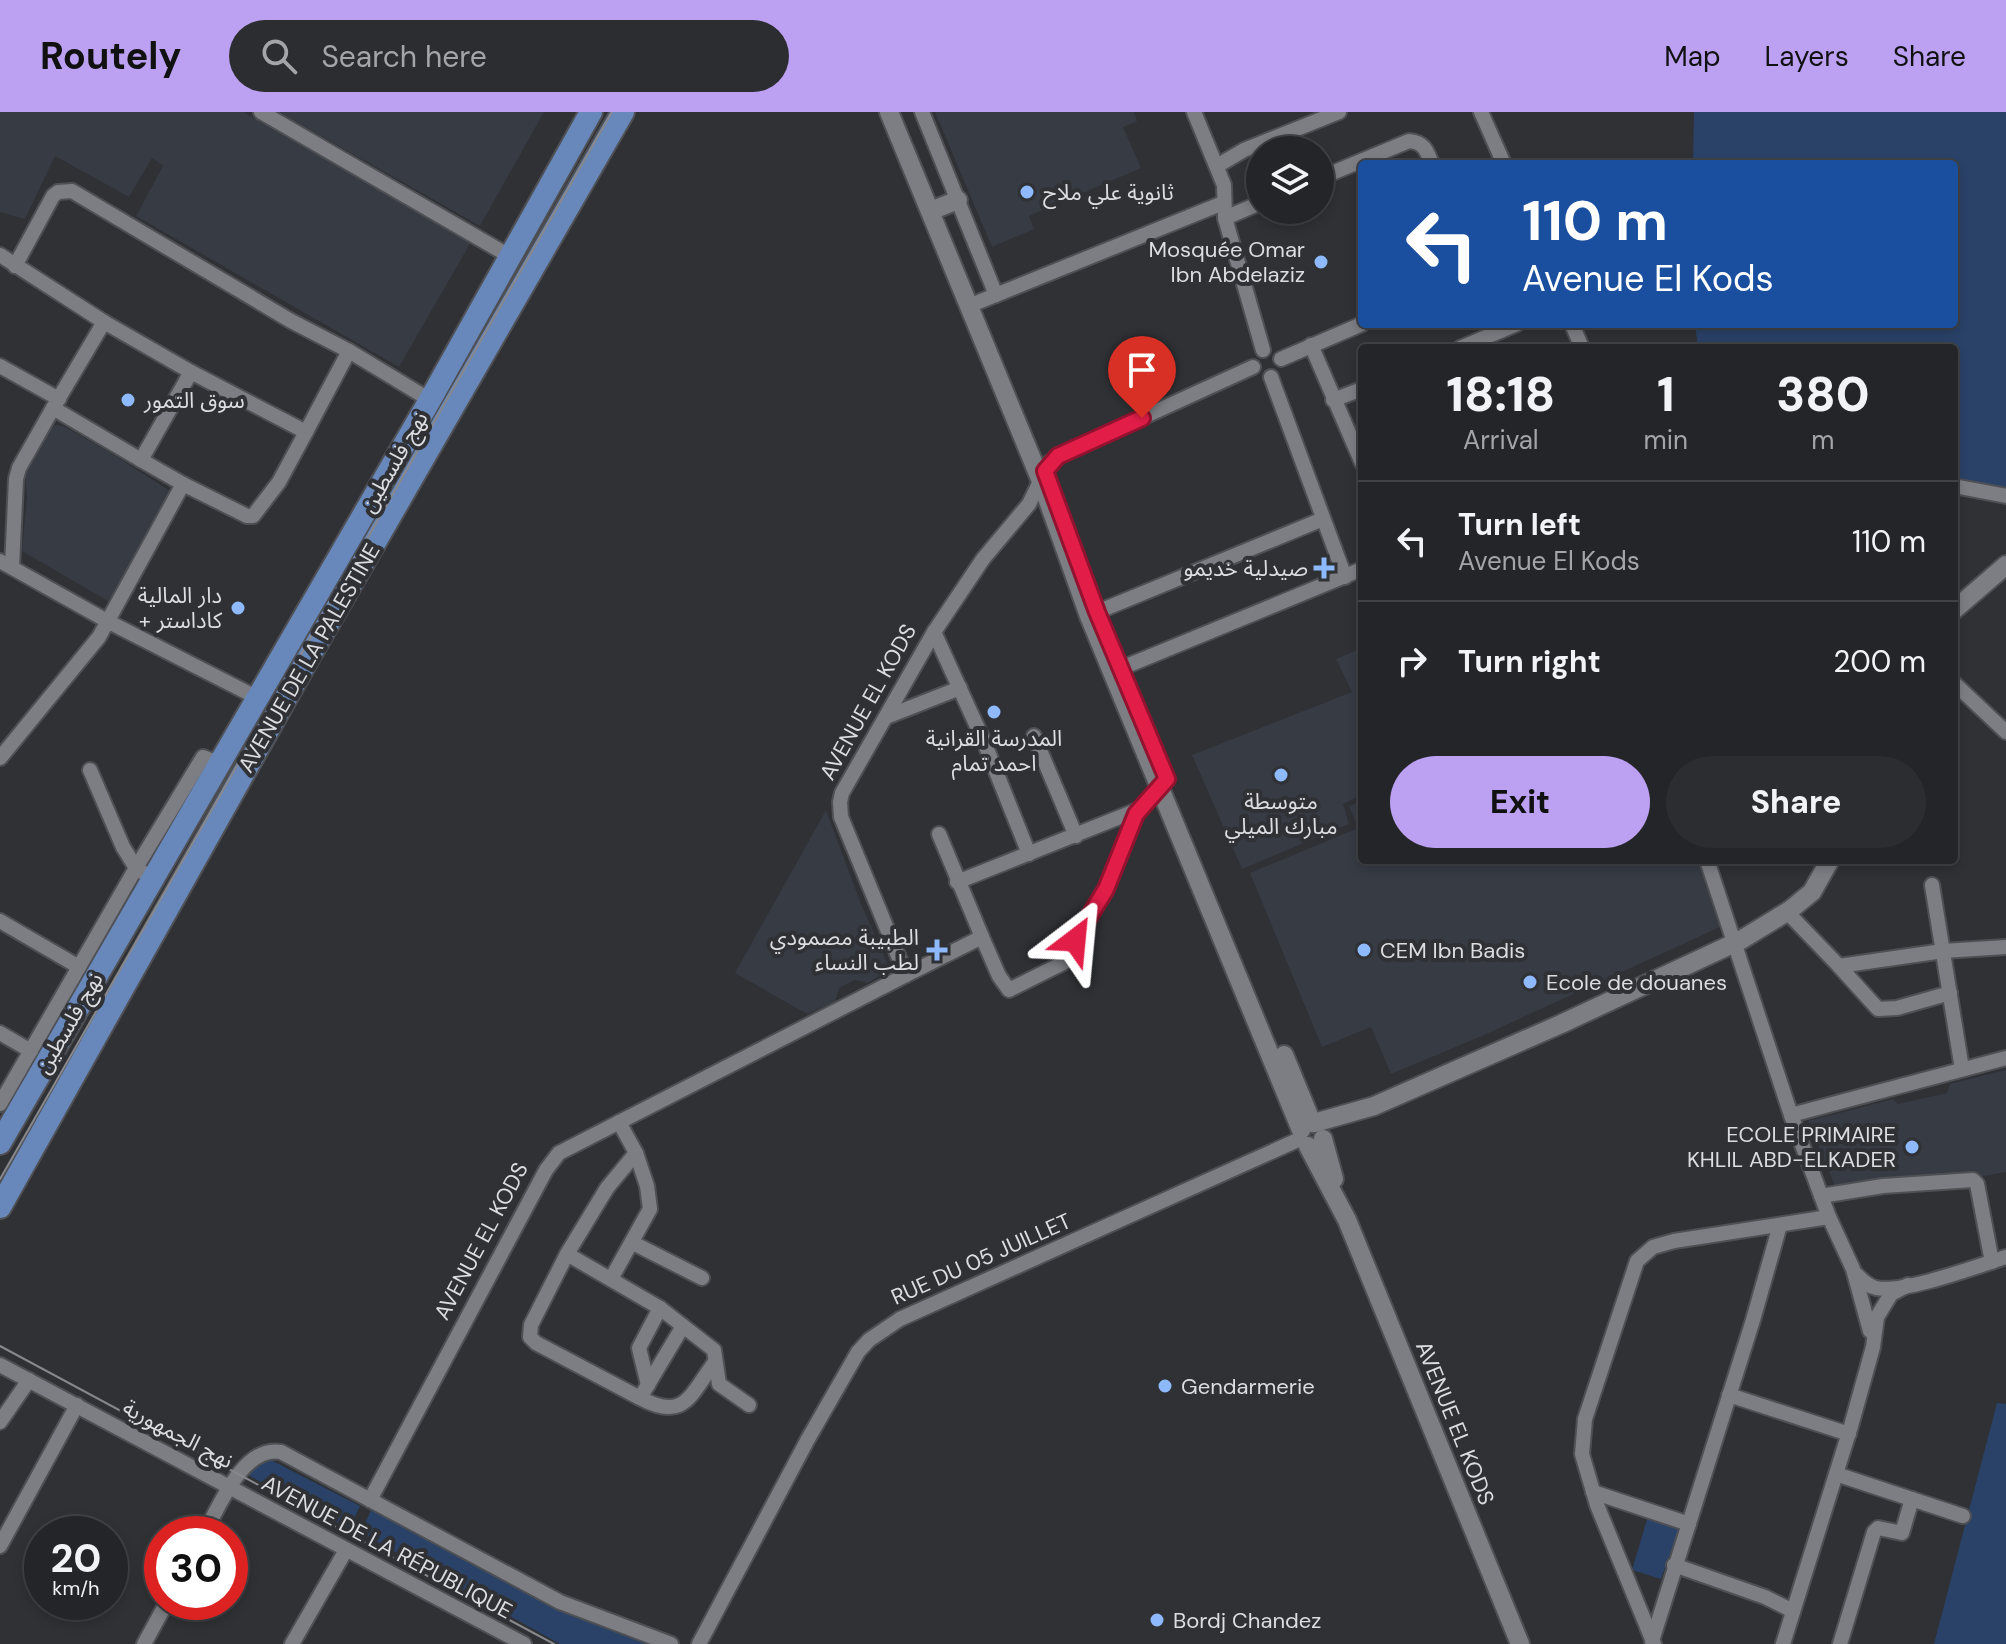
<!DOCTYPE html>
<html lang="en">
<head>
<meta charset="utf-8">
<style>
	body { margin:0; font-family:"DM Sans","Noto Sans Arabic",sans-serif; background:#2b2d30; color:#f1f3f6; height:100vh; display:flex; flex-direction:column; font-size:30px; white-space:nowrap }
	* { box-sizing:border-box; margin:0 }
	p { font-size:26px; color:#a3a5a8 }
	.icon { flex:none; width:44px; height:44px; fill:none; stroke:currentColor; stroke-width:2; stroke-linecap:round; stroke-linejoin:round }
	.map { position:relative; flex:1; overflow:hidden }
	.sheet { position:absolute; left:1358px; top:232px; width:600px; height:520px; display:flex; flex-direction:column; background:#232528; border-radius:8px; box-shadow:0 4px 12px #0003,0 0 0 2px #404245 }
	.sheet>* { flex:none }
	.guide { position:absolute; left:1358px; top:48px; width:600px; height:168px; border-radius:8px; box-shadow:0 4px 12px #0003,0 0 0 2px #404245; background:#1a4fa0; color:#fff; overflow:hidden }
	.fabs { position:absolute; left:1246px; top:24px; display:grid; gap:16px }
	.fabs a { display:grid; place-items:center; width:88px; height:88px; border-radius:50%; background:#232528; box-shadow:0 4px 12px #0003,0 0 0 2px #404245; font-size:40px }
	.speed { position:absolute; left:24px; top:1404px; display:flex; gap:16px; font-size:40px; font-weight:700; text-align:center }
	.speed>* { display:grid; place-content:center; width:104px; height:104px; border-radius:50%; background:#232528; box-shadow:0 4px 12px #0003,0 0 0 2px #404245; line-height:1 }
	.speed small { font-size:20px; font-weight:400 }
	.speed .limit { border:12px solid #d22; background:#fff; color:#111 }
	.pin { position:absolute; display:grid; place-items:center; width:68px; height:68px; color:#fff; margin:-82px -34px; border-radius:50% 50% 50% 0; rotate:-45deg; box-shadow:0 0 8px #0007 }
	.pin .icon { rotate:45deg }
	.me { position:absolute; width:88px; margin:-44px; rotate:29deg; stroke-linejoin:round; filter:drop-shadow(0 0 6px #0008) }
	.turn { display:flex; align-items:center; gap:28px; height:168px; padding:0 32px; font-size:36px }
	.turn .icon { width:104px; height:104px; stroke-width:2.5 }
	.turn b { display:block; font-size:56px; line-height:68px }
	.eta { display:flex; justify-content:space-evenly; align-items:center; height:136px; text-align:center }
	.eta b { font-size:48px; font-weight:800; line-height:56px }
	.button { display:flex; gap:16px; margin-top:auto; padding:16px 32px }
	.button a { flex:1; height:92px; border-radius:48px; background:#bca0f2; color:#111; font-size:32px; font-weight:800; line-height:92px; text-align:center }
	.button a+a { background:#2b2d30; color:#f1f3f6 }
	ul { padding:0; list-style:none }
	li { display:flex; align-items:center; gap:24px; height:120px; padding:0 32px; border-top:2px solid #404245 }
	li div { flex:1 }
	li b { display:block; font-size:30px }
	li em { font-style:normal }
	header { display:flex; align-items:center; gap:48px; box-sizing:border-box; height:112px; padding:0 40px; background:#bca0f2; color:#111 }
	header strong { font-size:38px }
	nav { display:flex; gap:44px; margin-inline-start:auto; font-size:28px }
	.search { width:560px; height:72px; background:#2b2d30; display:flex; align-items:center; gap:20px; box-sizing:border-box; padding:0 28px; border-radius:44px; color:#a3a5a8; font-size:30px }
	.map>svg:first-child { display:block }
	.built { fill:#363b44 }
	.green { fill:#2a4268 }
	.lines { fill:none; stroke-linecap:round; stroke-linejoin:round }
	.minor-casing { stroke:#4e5054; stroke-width:18 }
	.secondary-casing { stroke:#4e5054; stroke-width:22 }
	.primary-casing { stroke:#4e5054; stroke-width:26 }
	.minor { stroke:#7c7e83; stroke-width:14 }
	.secondary { stroke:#7c7e83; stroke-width:18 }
	.primary { stroke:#6887ba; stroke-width:22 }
	.tram { stroke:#87888c; stroke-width:2 }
	.route-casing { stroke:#92132f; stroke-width:20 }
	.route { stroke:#e11d48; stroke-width:14 }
	.poi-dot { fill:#8eb9fc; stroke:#2f3135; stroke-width:3 }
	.labels { text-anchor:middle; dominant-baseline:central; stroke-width:8; stroke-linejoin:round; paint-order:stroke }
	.poi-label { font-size:22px; fill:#dcdde0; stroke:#2f3135; text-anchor:start }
	.street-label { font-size:22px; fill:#dcdde0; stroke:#2f3135 }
</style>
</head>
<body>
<header>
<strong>Routely</strong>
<div class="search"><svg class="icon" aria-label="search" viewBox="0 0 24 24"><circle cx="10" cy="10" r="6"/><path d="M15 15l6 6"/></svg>Search here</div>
<nav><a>Map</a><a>Layers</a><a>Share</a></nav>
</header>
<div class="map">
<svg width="2006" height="1532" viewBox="0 0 2006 1532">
	<rect width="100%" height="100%" fill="#2f3135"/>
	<g class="built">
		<path d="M0,0H243L471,130L399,255L136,104L163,54L152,46L129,85L55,44L25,107L0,100Z"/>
		<path d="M279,0H544L480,114Z"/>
		<path d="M935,0H1134L1137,9L1123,15L1141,56L1029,104L1034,117L992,135Z"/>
		<path d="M55,313L63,314L106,338L173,381L133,454L108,489L22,439L27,385L25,364L48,319Z"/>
		<path d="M1362,536V683L1343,692L1349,712L1242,757L1192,643L1352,580L1336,547Z"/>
		<path d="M1362,689V748H1698L1720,815L1482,924L1391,962L1371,915L1322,935L1250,761L1358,716L1349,694Z"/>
		<path d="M826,698L861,792L887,851V859L868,871L855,868L839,876L835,890L807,902L735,861Z"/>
		<path d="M2006,958V1060L1954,1069L1838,1081L1808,1009L1893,987L1898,992L1947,981L1950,972Z"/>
	</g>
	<g class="green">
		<path d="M1694,0H2006V379L1954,369V236H1698L1695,212H1954V52H1693Z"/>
		<path d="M1997,1291L2006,1292V1532H1934Z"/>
		<path d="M271,1348L360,1394L349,1417L248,1363L262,1349Z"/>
		<path d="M371,1398L559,1496L661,1532H560L361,1421Z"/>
		<path d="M1649,1401L1681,1412L1661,1467L1632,1458Z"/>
	</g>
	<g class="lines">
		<g class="minor-casing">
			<g id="minor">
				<path d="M261,0L511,145"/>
				<path d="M922,0L996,183"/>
				<path d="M1194,0L1224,73L1225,106L1263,238"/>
				<path d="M1481,0L1504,52"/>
				<path d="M1217,54L1244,38L1339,0"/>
				<path d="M1320,66L1409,29C1424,30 1427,39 1432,52"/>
				<path d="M1225,106L1260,91"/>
				<path d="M0,143L104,210L191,260L141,348L183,372L99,525L0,646"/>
				<path d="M15,154L53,84L58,80L72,79L291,209L349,239"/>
				<path d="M976,191L1223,91"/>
				<path d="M1572,212L1582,236"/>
				<path d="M1311,233L1362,351"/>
				<path d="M1460,236L1517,212"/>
				<path d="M1281,247L1362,212"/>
				<path d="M0,254L59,287"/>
				<path d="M1271,265L1345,465"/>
				<path d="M1333,288L1362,277"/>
				<path d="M53,296L104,210"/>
				<path d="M306,320L349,239L430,288"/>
				<path d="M183,372L247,404H253L279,370L306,320L191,260"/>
				<path d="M1954,374L2006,384"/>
				<path d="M0,449L109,510L256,585"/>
				<path d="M12,455L16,367L19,356L53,296L141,348"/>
				<path d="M1097,500L1323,407"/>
				<path d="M934,520L985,632L1029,742"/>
				<path d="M1112,560L1362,457"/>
				<path d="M1954,571L2006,620"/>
				<path d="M886,605L960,576"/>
				<path d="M1034,624L1076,724"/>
				<path d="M90,658L123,735L136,756L203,645L218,651"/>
				<path d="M939,722L982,825"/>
				<path d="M1707,748L1791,1003L2006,946"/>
				<path d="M957,770L1140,697"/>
				<path d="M1932,773L1962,957"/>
				<path d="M1787,800L1839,854L1943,839L2006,835"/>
				<path d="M0,809L79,855L136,756L144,761"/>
				<path d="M1839,854L1878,897L1897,896L1950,881"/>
				<path d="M906,863L982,825L999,864L1009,878L1063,851L1082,813L1106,777L1136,702L1167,667"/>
				<path d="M0,921L31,939"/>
				<path d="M0,992L79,855"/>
				<path d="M1791,1003L1829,1105L1853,1157L1870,1219"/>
				<path d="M1821,1084L1883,1074L1973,1068L1977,1072L1992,1150"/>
				<path d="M633,1131L702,1166"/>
				<path d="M567,1142L607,1076L636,1041L619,1010"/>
				<path d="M1856,1162C1862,1168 1867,1174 1876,1176C1902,1182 1978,1154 2006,1145"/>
				<path d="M611,1167L650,1097L647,1074L636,1041"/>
				<path d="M683,1214L714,1238L719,1272L749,1293"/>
				<path d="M0,1253L524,1532"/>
				<path d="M648,1273L639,1236L660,1196"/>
				<path d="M1729,1283L1849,1322"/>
				<path d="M640,1286L683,1214L660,1196L567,1142L531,1213L530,1225L536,1231L640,1286C685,1310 690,1283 715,1250"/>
				<path d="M0,1310L29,1268"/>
				<path d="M1836,1362L1963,1404"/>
				<path d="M1593,1380L1689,1412"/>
				<path d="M370,1388L546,1058L559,1041L906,863L841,705L840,690L842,681L934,520L983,447L1029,392L1049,351L1058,344L1253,255"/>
				<path d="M204,1422C219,1395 243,1333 281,1340L560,1490L671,1532"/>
				<path d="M0,1434L77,1293"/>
				<path d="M1674,1453L1765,1485L1793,1499"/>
				<path d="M1652,1529L1753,1208L1780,1113"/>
				<path d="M144,1532L167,1490"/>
				<path d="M292,1532L346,1438"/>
				<path d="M699,1532L808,1327L858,1240L869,1228L900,1207L1300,1027"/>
				<path d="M1654,1532L1597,1393L1582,1342L1585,1307L1637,1149L1653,1135L1674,1129L1829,1105"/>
				<path d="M1783,1532L1851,1314L1873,1235L1877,1205L1891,1182L1908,1173"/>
				<path d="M1840,1532L1874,1420L1878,1416L1902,1421L1912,1387"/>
			</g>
		</g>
		<g class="secondary-casing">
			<g id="secondary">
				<path d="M889,0L1041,369L1089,504L1301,1018"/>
				<path d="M938,96L958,88"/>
				<path d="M1954,498L2006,453"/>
				<path d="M1284,943L1312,1011"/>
				<path d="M1314,1011L1374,994L1561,912L1741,828L1790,798L1812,780L1830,748"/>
				<path d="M1323,1027L1334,1067"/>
				<path d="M1308,1034L1347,1108L1520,1532"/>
			</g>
		</g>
		<g class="primary-casing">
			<g id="primary">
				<path d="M0,1031L430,288L591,0"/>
				<path d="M0,1095L310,543L623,0"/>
			</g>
		</g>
		<use href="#minor" class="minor"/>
		<use href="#secondary" class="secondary"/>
		<use href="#primary" class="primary"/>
		<g class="tram">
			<path d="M0,1067L612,0"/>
			<path d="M0,1234L554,1532"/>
		</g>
	</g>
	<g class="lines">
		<g class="route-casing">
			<path id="route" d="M1075,828L1106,777L1136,702L1167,667L1097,500L1045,359L1058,344L1142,306"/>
		</g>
		<use href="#route" class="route"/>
	</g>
	<g class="poi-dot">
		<circle cx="1027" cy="80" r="8"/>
		<circle cx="1321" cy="150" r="8"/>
		<circle cx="128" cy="288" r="8"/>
		<path d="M1320 444h8v8h8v8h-8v8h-8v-8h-8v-8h8z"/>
		<circle cx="238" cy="496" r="8"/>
		<circle cx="994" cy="600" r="8"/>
		<circle cx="1281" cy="663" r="8"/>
		<path d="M933 826h8v8h8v8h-8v8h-8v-8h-8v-8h8z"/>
		<circle cx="1364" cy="838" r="8"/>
		<circle cx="1530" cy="870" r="8"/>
		<circle cx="1912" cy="1035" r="8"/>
		<circle cx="1165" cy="1274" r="8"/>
		<circle cx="1157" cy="1508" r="8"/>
	</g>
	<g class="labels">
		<g class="poi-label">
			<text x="1043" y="80">ثانوية علي ملاح</text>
			<text x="1305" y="137" text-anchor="end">Mosquée Omar<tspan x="1305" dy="25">Ibn Abdelaziz</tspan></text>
			<text x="144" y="288">سوق التمور</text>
			<text x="1308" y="456" text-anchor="end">صيدلية خديمو</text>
			<text x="222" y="483" text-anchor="end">دار المالية<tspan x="222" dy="25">+ كاداستر</tspan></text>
			<text x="994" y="626" text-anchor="middle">المدرسة القرانية<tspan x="994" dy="25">احمد تمام</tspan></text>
			<text x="1281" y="689" text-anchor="middle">متوسطة<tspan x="1281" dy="25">مبارك الميلي</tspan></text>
			<text x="919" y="825" text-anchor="end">الطبيبة مصمودي<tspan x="919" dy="25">لطب النساء</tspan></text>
			<text x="1380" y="838">CEM Ibn Badis</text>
			<text x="1546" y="870">Ecole de douanes</text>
			<text x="1896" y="1022" text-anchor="end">ECOLE PRIMAIRE<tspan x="1896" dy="25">KHLIL ABD-ELKADER</tspan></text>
			<text x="1181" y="1274">Gendarmerie</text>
			<text x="1173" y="1508">Bordj Chandez</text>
		</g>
		<g class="street-label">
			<text transform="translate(394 350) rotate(-60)">نهج فلسطين</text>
			<text transform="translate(309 546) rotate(-60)">AVENUE DE LA PALESTINE</text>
			<text transform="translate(868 590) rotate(-61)">AVENUE EL KODS</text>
			<text transform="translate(69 911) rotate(-60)">نهج فلسطين</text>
			<text transform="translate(481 1129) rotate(-62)">AVENUE EL KODS</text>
			<text transform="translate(981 1147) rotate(-24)">RUE DU 05 JUILLET</text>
			<text transform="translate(1455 1311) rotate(68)">AVENUE EL KODS</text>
			<text transform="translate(178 1322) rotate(28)">نهج الجمهورية</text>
			<text transform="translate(387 1435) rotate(28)">AVENUE DE LA RÉPUBLIQUE</text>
		</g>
	</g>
</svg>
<div class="fabs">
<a><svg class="icon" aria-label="layers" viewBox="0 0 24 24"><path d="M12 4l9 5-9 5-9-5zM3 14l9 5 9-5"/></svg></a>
</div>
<div class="speed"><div>20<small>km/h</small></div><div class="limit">30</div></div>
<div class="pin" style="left:1142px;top:306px;background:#d93025"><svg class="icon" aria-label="arrive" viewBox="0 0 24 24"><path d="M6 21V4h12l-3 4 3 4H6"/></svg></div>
<svg class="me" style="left:1075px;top:828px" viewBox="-20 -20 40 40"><path d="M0-17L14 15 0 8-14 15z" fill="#e11d48" stroke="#fff" stroke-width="4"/></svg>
<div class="guide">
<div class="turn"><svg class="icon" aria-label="left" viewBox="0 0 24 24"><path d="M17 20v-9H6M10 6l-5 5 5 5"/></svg><div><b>110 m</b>Avenue El Kods</div></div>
</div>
<section class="sheet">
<div class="eta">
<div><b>18:18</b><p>Arrival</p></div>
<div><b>1</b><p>min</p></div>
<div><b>380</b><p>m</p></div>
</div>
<ul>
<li><svg class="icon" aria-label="left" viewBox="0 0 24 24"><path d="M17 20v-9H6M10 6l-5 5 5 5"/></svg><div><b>Turn left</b><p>Avenue El Kods</p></div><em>110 m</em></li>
<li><svg class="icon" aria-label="right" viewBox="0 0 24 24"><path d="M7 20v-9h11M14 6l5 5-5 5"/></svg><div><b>Turn right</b></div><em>200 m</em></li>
</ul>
<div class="button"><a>Exit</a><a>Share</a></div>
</section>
</div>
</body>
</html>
